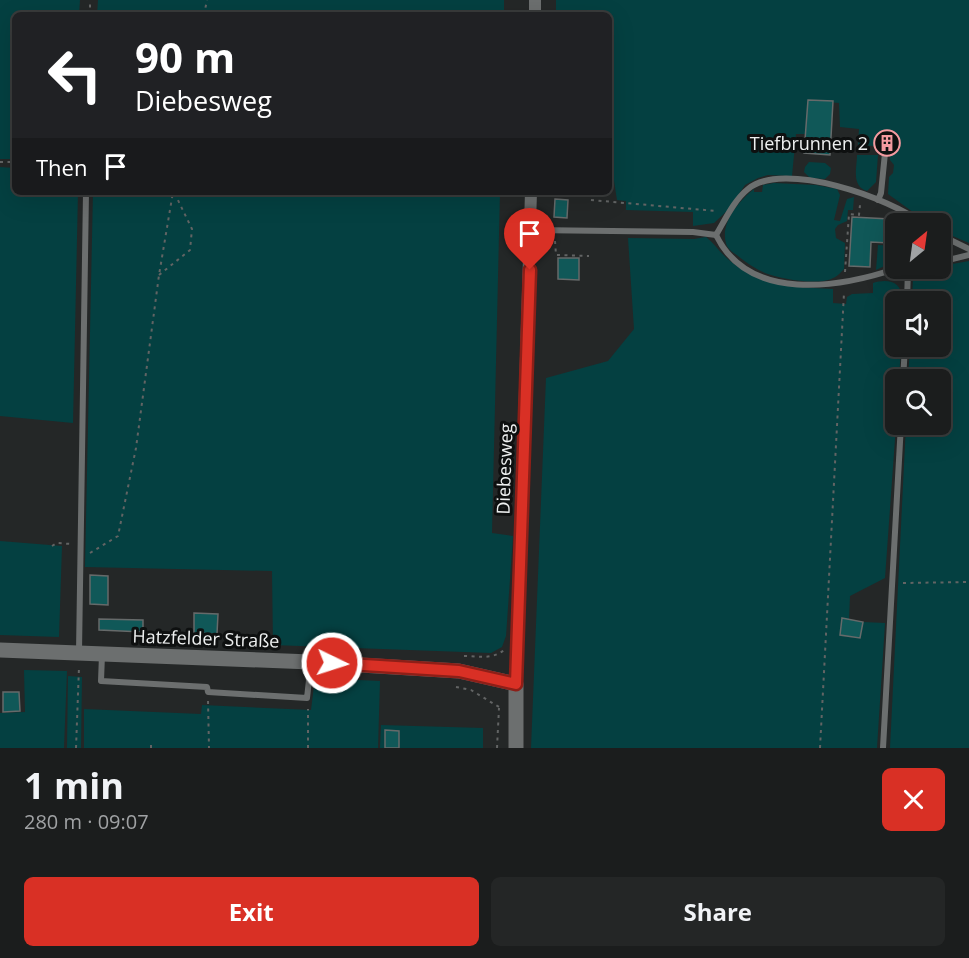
<!DOCTYPE html>
<html lang="en">
<head>
<meta charset="utf-8">
<style>
	body { margin:0; font-family:"Open Sans",sans-serif; background:#242626; color:#f1f3f6; height:100vh; display:flex; flex-direction:column; font-size:22px; white-space:nowrap }
	* { box-sizing:border-box; margin:0 }
	p { font-size:20px; color:#a0a2a4 }
	.icon { flex:none; width:33px; height:33px; fill:none; stroke:currentColor; stroke-width:2; stroke-linecap:round; stroke-linejoin:round }
	.map { position:relative; height:748px; overflow:hidden }
	.sheet { display:flex; flex-direction:column; background:#1b1d1d; flex:1 }
	.sheet>* { flex:none }
	.guide { position:absolute; left:12px; top:12px; width:600px; height:183px; border-radius:9px; box-shadow:0 6px 24px #0002,0 0 0 2px #393b3b; background:#202124; color:#fff; overflow:hidden }
	.needle { width:39px; rotate:29deg }
	.tools { position:absolute; left:885px; top:213px; display:grid; gap:12px }
	.tools a { display:grid; place-items:center; width:66px; height:66px; border-radius:9px; background:#1b1d1d; box-shadow:0 6px 24px #0002,0 0 0 2px #393b3b; font-size:30px }
	.pin { position:absolute; display:grid; place-items:center; width:51px; height:51px; color:#fff; margin:-62px -26px; border-radius:50% 50% 50% 0; rotate:-45deg; box-shadow:0 0 6px #0007 }
	.pin .icon { rotate:45deg }
	.me { position:absolute; width:66px; margin:-33px; rotate:94deg; stroke-linejoin:round; filter:drop-shadow(0 0 4px #0008) }
	.turn { display:flex; align-items:center; gap:21px; height:126px; padding:0 24px; font-size:27px }
	.turn .icon { width:78px; height:78px; stroke-width:2.5 }
	.turn b { display:block; font-size:42px; line-height:51px }
	.then { display:flex; align-items:center; height:57px; padding:0 24px; background:#0003; gap:12px; font-size:22px }
	.round { display:grid; place-items:center; flex:none; width:63px; height:63px; border-radius:9px; background:#242626 }
	.head { display:flex; align-items:center; justify-content:space-between; height:102px; padding:0 24px }
	h1 { font-size:36px; font-weight:700; line-height:45px }
	.action { display:flex; gap:12px; margin-top:auto; padding:12px 24px }
	.action a { flex:1; height:69px; border-radius:9px; background:#d93025; color:#fff; font-size:24px; font-weight:700; line-height:69px; text-align:center }
	.action a+a { background:#242626; color:#f1f3f6 }
	.map>svg:first-child { display:block }
	.green { fill:#044041 }
	.building { fill:#105858; stroke:#666a6a; stroke-width:1.5 }
	.lines { fill:none; stroke-linecap:round; stroke-linejoin:round }
	.path { stroke:#626464; stroke-width:2; stroke-dasharray:3 4.5; stroke-linecap:butt }
	.service { stroke:#6c6f6f; stroke-width:6 }
	.minor { stroke:#6c6f6f; stroke-width:12 }
	.tertiary { stroke:#6c6f6f; stroke-width:15 }
	.route-casing { stroke:#8d1f18; stroke-width:15 }
	.route { stroke:#d93025; stroke-width:10 }
	.labels { text-anchor:middle; dominant-baseline:central; stroke-width:6; stroke-linejoin:round; paint-order:stroke }
	.poi-label { font-size:18px; fill:#eef0f0; stroke:#0e1010; text-anchor:end }
	.street-label { font-size:18px; fill:#eef0f0; stroke:#0e1010 }
</style>
</head>
<body>
<div class="map">
<svg width="969" height="748" viewBox="0 0 969 748">
	<rect width="100%" height="100%" fill="#242727"/>
	<g class="green">
		<path d="M0,0H80L79,15H15V159H0Z"/>
		<path d="M98,0H504V15H97Z"/>
		<path d="M556,0H969V243L941,231L940,224L928,223L888,194L889,177L893,173L894,165L890,160V151L896,152L897,139L881,137L878,150L874,146L858,145L859,129L840,127L839,103L808,100L806,134H796L792,176L768,175L758,178L745,185L728,210L714,223L693,226V212L626,210V201L617,200L611,161H609V15H556Z"/>
		<path d="M857,155H878L876,182L867,191C851,186 857,168 857,155Z"/>
		<path d="M809,162L825,163L831,168L830,174L825,179L810,178L804,172L805,167Z"/>
		<path d="M0,167L15,168V192H78L73,423L0,416Z"/>
		<path d="M774,183L816,185L837,189L840,195L834,220L840,221L847,199L854,197L853,210H848L847,221L838,225L835,229L836,238L845,243L844,269C841,272 837,277 833,278C819,286 780,279 765,273C756,269 746,263 738,256C734,253 727,249 726,243C720,223 739,201 754,189V192H762L763,185Z"/>
		<path d="M93,192H500L492,533L513,536L506,636L502,647L491,653L273,645L272,571L85,567Z"/>
		<path d="M706,237C715,244 720,253 729,260C762,287 792,287 833,289V303L846,304L847,297L852,294L873,293V283C889,278 903,282 902,301L896,302V346L901,347L899,379L896,380V425L885,578L850,596L849,620L842,619L840,634L860,638L863,622L885,623L877,748H531L546,378L608,361L634,329L628,238L694,239Z"/>
		<path d="M878,245L895,246V261L876,270Z"/>
		<path d="M969,261V748H890L906,425L940,424V380L908,379L910,347L940,346V302L912,301L913,277L922,270L940,268L941,266Z"/>
		<path d="M0,541L62,546L59,637L0,635Z"/>
		<path d="M24,670L67,671L64,748H0V713L25,712Z"/>
		<path d="M68,676L82,677L81,748H67Z"/>
		<path d="M315,678L380,681L378,748H84V709L201,714L202,705L311,710Z"/>
		<path d="M381,725L483,728V748H380Z"/>
	</g>
	<g class="building">
		<path d="M808,100L833,101L830,155L804,153Z"/>
		<path d="M555,199L568,200L567,218L554,217Z"/>
		<path d="M852,217L890,219L889,243L871,242L870,267L849,266Z"/>
		<path d="M558,258H579V280L558,279Z"/>
		<path d="M90,575L108,576V605L90,604Z"/>
		<path d="M194,613L218,614L217,634L194,633Z"/>
		<path d="M842,618L863,622L860,638L840,635Z"/>
		<path d="M99,619L143,620V632L99,630Z"/>
		<path d="M3,692H19L20,711L3,712Z"/>
		<path d="M385,730L399,731V748H385Z"/>
	</g>
	<g class="lines">
		<g class="path">
			<path d="M90,15V0"/>
			<path d="M204,15L207,0"/>
			<path d="M0,162H15"/>
			<path d="M591,200L716,211"/>
			<path d="M555,241L556,255L589,256"/>
			<path d="M845,272L849,214L859,215L860,205"/>
			<path d="M159,275L190,250L192,229L174,192"/>
			<path d="M52,546L57,543L71,544"/>
			<path d="M90,553L118,536L136,448L159,275L173,192"/>
			<path d="M903,583L969,582"/>
			<path d="M464,656C478,656 492,660 504,650"/>
			<path d="M456,687L471,690L499,707"/>
			<path d="M208,701L209,748"/>
			<path d="M76,748L79,667"/>
			<path d="M151,748V743"/>
			<path d="M308,748V709"/>
			<path d="M497,748L499,708"/>
			<path d="M820,748L844,293"/>
		</g>
		<g class="service">
			<path d="M878,200L881,193L885,153"/>
			<path d="M531,230L693,232L716,235C725,220 734,200 748,189C783,160 891,198 923,224"/>
			<path d="M716,235C749,303 839,288 898,268"/>
			<path d="M940,235L969,249"/>
			<path d="M940,262L969,255"/>
			<path d="M907,302L908,268"/>
			<path d="M903,380L905,346"/>
			<path d="M79,652L86,192"/>
			<path d="M102,655L101,681L207,687L208,692L307,698L311,662"/>
			<path d="M883,748L901,424"/>
		</g>
		<g class="minor">
			<path d="M535,15V0"/>
			<path d="M516,684L531,192"/>
		</g>
		<path class="tertiary" d="M0,650L311,662L459,671L516,684V748"/>
	</g>
	<g class="lines">
		<g class="route-casing">
			<path id="route" d="M332,663L459,671L516,684L530,270"/>
		</g>
		<use href="#route" class="route"/>
	</g>
	<defs>
		<g id="building-ring" transform="scale(1.35)"><circle r="9.5" fill="#0e1010" stroke="#f49aa0" stroke-width="1.5"/><path d="M-4-6H4V6H1V3H-1V6H-4ZM-2.5-4.3h1.7v1.8h-1.7ZM.8-4.3h1.7v1.8H.8ZM-2.5-1h1.7V.8h-1.7ZM.8-1h1.7V.8H.8Z" fill="#f49aa0"/></g>
	</defs>
	<g fill-rule="evenodd">
		<use href="#building-ring" x="887" y="143"/>
	</g>
	<g class="labels">
		<g class="poi-label">
			<text x="868" y="143">Tiefbrunnen 2</text>
		</g>
		<g class="street-label">
			<text transform="translate(504 469) rotate(-88)">Diebesweg</text>
			<text transform="translate(206 638) rotate(2)">Hatzfelder Straße</text>
		</g>
	</g>
</svg>
<div class="tools">
<a><svg class="needle" viewBox="-14 -14 28 28"><path d="M0-13l5 13h-10z" fill="#e53935"/><path d="M0 13l5-13h-10z" fill="#a0a2a4"/></svg></a>
<a><svg class="icon" aria-label="sound" viewBox="0 0 24 24"><path d="M4 9h4l5-4v14l-5-4H4zM17 9q2 3 0 6"/></svg></a>
<a><svg class="icon" aria-label="search" viewBox="0 0 24 24"><circle cx="10" cy="10" r="6"/><path d="M15 15l6 6"/></svg></a>
</div>
<div class="pin" style="left:530px;top:270px;background:#d93025"><svg class="icon" aria-label="arrive" viewBox="0 0 24 24"><path d="M6 21V4h12l-3 4 3 4H6"/></svg></div>
<svg class="me" style="left:332px;top:663px" viewBox="-20 -20 40 40"><circle r="17" fill="#d93025" stroke="#fff" stroke-width="3"/><path d="M0-11L8 9 0 5-8 9z" fill="#fff"/></svg>
<div class="guide">
<div class="turn"><svg class="icon" aria-label="left" viewBox="0 0 24 24"><path d="M17 20v-9H6M10 6l-5 5 5 5"/></svg><div><b>90 m</b>Diebesweg</div></div>
<div class="then">Then<svg class="icon" aria-label="arrive" viewBox="0 0 24 24"><path d="M6 21V4h12l-3 4 3 4H6"/></svg></div>
</div>
</div>
<section class="sheet">
<div class="head"><div><h1>1 min</h1><p>280 m · 09:07</p></div><a class="round" style="background:#d93025;color:#fff"><svg class="icon" aria-label="close" viewBox="0 0 24 24"><path d="M6 6l12 12M18 6L6 18"/></svg></a></div>
<div class="action"><a>Exit</a><a>Share</a></div>
</section>
</body>
</html>
